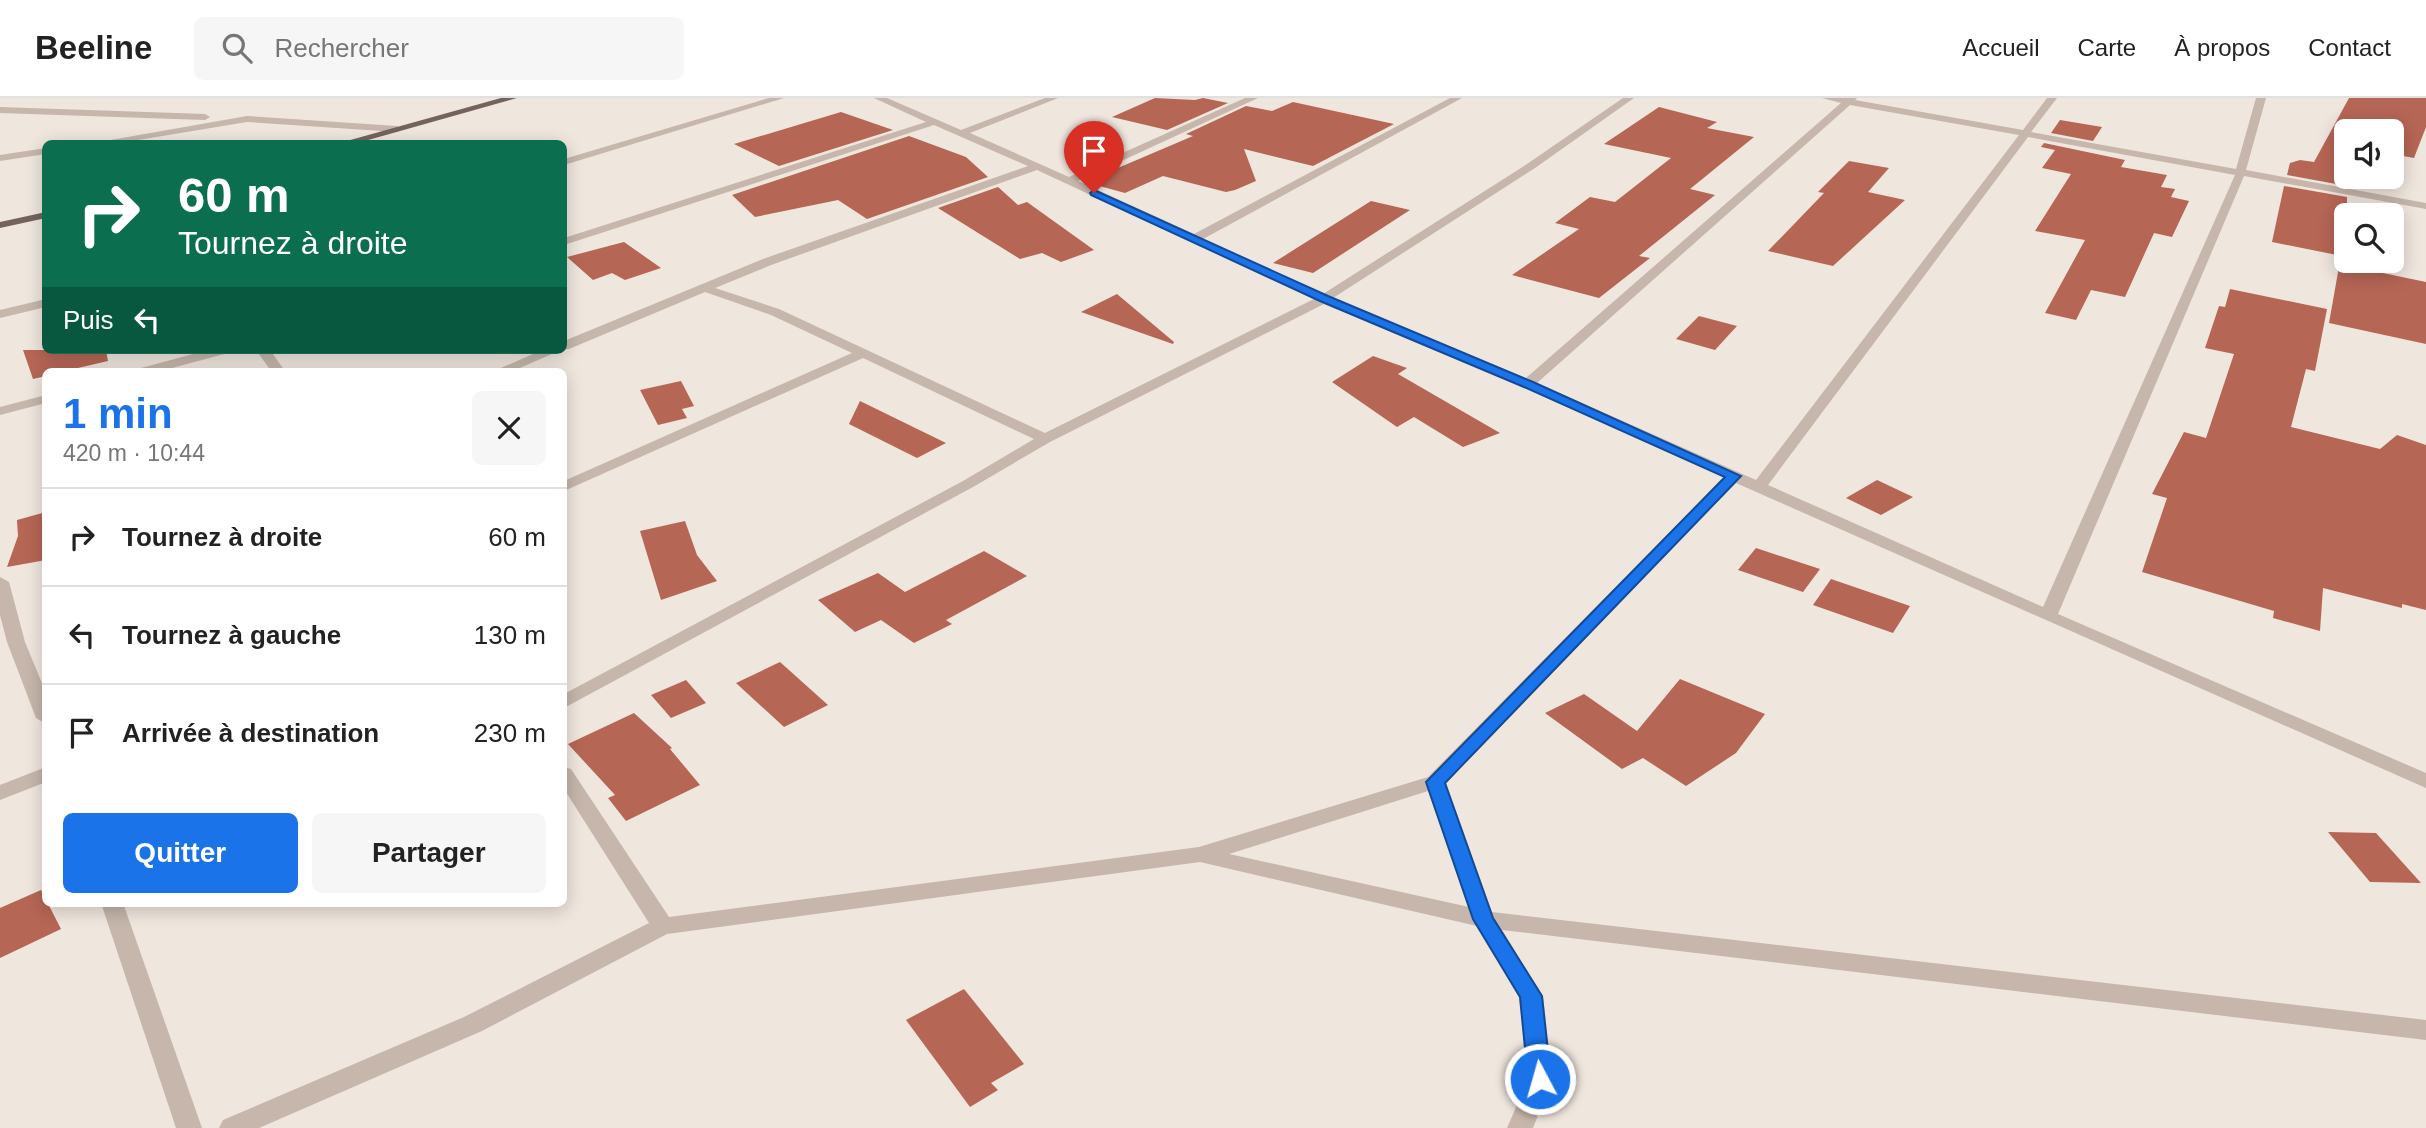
<!DOCTYPE html>
<html lang="fr">
<head>
<meta charset="utf-8">
<style>
	body { margin:0; font-family:Helvetica,sans-serif; background:#f6f6f6; color:#222; height:100vh; display:flex; flex-direction:column; font-size:26px; white-space:nowrap }
	* { box-sizing:border-box; margin:0 }
	p { font-size:23px; color:#767676 }
	.icon { flex:none; width:38px; height:38px; fill:none; stroke:currentColor; stroke-width:2; stroke-linecap:round; stroke-linejoin:round }
	.map { position:relative; flex:1; overflow:hidden }
	.sheet { position:absolute; left:42px; top:270px; width:525px; height:539px; display:flex; flex-direction:column; background:#fff; border-radius:10px; box-shadow:0 4px 18px #0003 }
	.sheet>* { flex:none }
	.guide { position:absolute; left:42px; top:42px; width:525px; height:214px; border-radius:10px; box-shadow:0 4px 18px #0003; background:#0b6e4f; color:#fff; overflow:hidden }
	.fabs { position:absolute; left:2334px; top:21px; display:grid; gap:14px }
	.fabs a { display:grid; place-items:center; width:70px; height:70px; border-radius:10px; background:#fff; box-shadow:0 4px 18px #0003; font-size:35px }
	.pin { position:absolute; display:grid; place-items:center; width:60px; height:60px; color:#fff; margin:-72px -30px; border-radius:50% 50% 50% 0; rotate:-45deg; box-shadow:0 0 7px #0007 }
	.pin .icon { rotate:45deg }
	.me { position:absolute; width:77px; margin:-38px; rotate:354deg; stroke-linejoin:round; filter:drop-shadow(0 0 5px #0008) }
	.turn { display:flex; align-items:center; gap:24px; height:147px; padding:0 21px; font-size:32px }
	.turn .icon { width:91px; height:91px; stroke-width:2.5 }
	.turn b { display:block; font-size:49px; line-height:60px }
	.then { display:flex; align-items:center; height:66px; padding:0 21px; background:#0003; gap:14px; font-size:26px }
	.round { display:grid; place-items:center; flex:none; width:74px; height:74px; border-radius:10px; background:#f6f6f6 }
	.head { display:flex; align-items:center; justify-content:space-between; height:119px; padding:0 21px }
	h1 { font-size:42px; font-weight:800; line-height:52px; color:#1a73e8 }
	.action { display:flex; gap:14px; margin-top:auto; padding:14px 21px }
	.action a { flex:1; height:80px; border-radius:10px; background:#1a73e8; color:#fff; font-size:28px; font-weight:800; line-height:80px; text-align:center }
	.action a+a { background:#f6f6f6; color:#222 }
	ul { padding:0; list-style:none }
	li { display:flex; align-items:center; gap:21px; height:98px; padding:0 21px; border-top:2px solid #e0e0e0 }
	li div { flex:1 }
	li b { display:block; font-size:26px }
	li em { font-style:normal }
	header { display:flex; align-items:center; gap:42px; box-sizing:border-box; height:98px; padding:0 35px; background:#fff; border-bottom:2px solid #e0e0e0 }
	header strong { font-size:33px }
	nav { display:flex; gap:38px; margin-inline-start:auto; font-size:24px }
	.search { width:490px; height:63px; background:#f6f6f6; display:flex; align-items:center; gap:18px; box-sizing:border-box; padding:0 24px; border-radius:10px; color:#767676; font-size:26px }
	.map>svg:first-child { display:block }
	.building { fill:#b66655 }
	.lines { fill:none; stroke-linecap:round; stroke-linejoin:round }
	.minor { fill:#c6b6ab; fill-rule:evenodd }
	.major { fill:#74635d; fill-rule:evenodd }
	.route { fill:#1a73e8; stroke:#114b97; stroke-width:2 }
</style>
</head>
<body>
<header>
<strong>Beeline</strong>
<div class="search"><svg class="icon" aria-label="search" viewBox="0 0 24 24"><circle cx="10" cy="10" r="6"/><path d="M15 15l6 6"/></svg>Rechercher</div>
<nav><a>Accueil</a><a>Carte</a><a>À propos</a><a>Contact</a></nav>
</header>
<div class="map">
<svg width="2426" height="1030" viewBox="0 0 2426 1030">
	<rect width="100%" height="100%" fill="#efe6de"/>
	<g class="building">
		<path d="M1155,0L1195,2L1203,0L1228,5L1167,32L1112,19Z"/>
		<path d="M2349,0H2426V29L2414,60L2392,56V33H2347V79H2360V83L2347,81V88L2287,77L2290,65L2300,62L2314,64Z"/>
		<path d="M1293,4L1394,26L1313,68L1244,51L1256,83L1235,92L1226,94L1163,78L1125,95L1085,84L1193,38L1186,36L1246,8L1272,13Z"/>
		<path d="M1659,9L1717,24L1707,30L1754,39L1690,91L1715,97L1639,158L1650,160L1599,200L1512,177L1579,131L1555,125L1590,99L1615,104L1671,60L1604,46Z"/>
		<path d="M841,14L893,32L779,68L734,46Z"/>
		<path d="M2060,22L2102,29L2093,43L2051,35Z"/>
		<path d="M909,38L966,59L988,79L867,121L838,102L755,119L732,97Z"/>
		<path d="M2044,45L2125,62L2121,69L2167,77L2161,89L2175,91L2171,99L2189,103L2172,139L2154,135L2125,199L2091,192L2076,222L2045,215L2085,142L2035,133L2071,76L2042,70L2055,52L2041,49Z"/>
		<path d="M1849,63L1889,70L1868,94L1905,102L1833,168L1768,153L1824,95L1818,94Z"/>
		<path d="M2284,88L2347,99V159L2272,144Z"/>
		<path d="M998,89L1018,107L1027,104L1094,152L1061,164L1042,155L1020,161L938,110Z"/>
		<path d="M1371,103L1410,112L1313,175L1273,165Z"/>
		<path d="M624,144L661,170L625,182L612,175L593,182L567,159Z"/>
		<path d="M2340,163H2380L2378,174L2426,184V246L2329,225Z"/>
		<path d="M2230,191L2327,211L2315,273L2306,271L2291,329L2380,351L2397,337L2426,347V512L2402,506V510L2323,490L2320,533L2273,520L2274,513L2142,474L2167,400L2152,396L2184,334L2206,340L2234,256L2205,250L2219,208L2225,209Z"/>
		<path d="M1117,196L1174,244L1173,246L1081,214Z"/>
		<path d="M1699,218L1737,228L1715,252L1676,241Z"/>
		<path d="M23,252H106L108,263L65,273H46V278L33,281Z"/>
		<path d="M1373,258L1407,270L1398,276L1500,335L1463,349L1414,319L1397,329L1332,284Z"/>
		<path d="M681,283L694,308L682,311L687,320L658,327L640,292Z"/>
		<path d="M860,303L946,345L917,360L849,326Z"/>
		<path d="M1877,382L1913,399L1881,417L1846,400Z"/>
		<path d="M46,414V462L7,469L18,438L17,422Z"/>
		<path d="M685,423L697,457L717,483L661,502L640,433Z"/>
		<path d="M1756,450L1820,471L1803,494L1738,472Z"/>
		<path d="M984,453L1027,478L946,522L952,526L914,545L881,522L855,534L818,502L878,475L905,494Z"/>
		<path d="M1831,481L1910,508L1893,535L1813,507Z"/>
		<path d="M780,564L828,607L784,629L736,585Z"/>
		<path d="M1680,581L1765,616L1736,655L1686,688L1643,660L1622,671L1545,615L1584,596L1637,633Z"/>
		<path d="M686,582L706,605L671,620L651,597Z"/>
		<path d="M634,615L672,650L670,651L700,687L626,723L608,700L615,697L568,646Z"/>
		<path d="M2328,734L2376,735L2421,785L2370,784Z"/>
		<path d="M41,792L61,831L0,860V810Z"/>
		<path d="M964,891L1024,966L991,985L998,992L970,1009L906,922Z"/>
	</g>
	<g class="lines">
		<g class="minor">
			<path d="M769,0H784L564,67V61Z"/>
			<path d="M874,0H887L961,32L1045,0H1058L970,35L1069,79L1245,0H1258L1078,83L1194,136L1450,0H1462L1203,141L1323,196L1527,66L1623,0H1634L1535,70L1333,200L1526,280L1841,5L1822,0H1857L1855,2L2023,32L2047,0H2057L2031,34L2236,71L2256,0H2266L2246,72L2426,105V111L2244,78L2058,516L2426,675V690L1736,385L1446,685L1492,814L2426,922V942L1502,832L1543,898L1552,981L1533,1030H1507L1528,981L1519,899L1477,828L1200,764L667,836L482,933L259,1030H219L223,1022L464,919L649,825L564,691V669L571,671L669,819L1199,749L1428,679L1724,379L1523,289L1324,206L1050,344L973,389L564,610V596L963,383L1034,341L863,260L564,393V383L852,255L771,217L705,194L569,251L564,252V243L763,161L1028,68L934,27L564,147V140L926,24ZM1850,7L2019,37L1756,382L1537,285ZM2028,39L2235,77L2043,509L1768,387ZM1037,72L1314,201L1045,335L779,211L715,190L771,167ZM1428,693L1469,809L1229,756Z"/>
			<path d="M0,9L205,16L210,19L205,22L0,15Z"/>
			<path d="M247,18L397,28L402,31L397,34L247,24L114,46H88Z"/>
			<path d="M46,50V56L0,63V57Z"/>
			<path d="M46,201V209L0,220V212Z"/>
			<path d="M208,252H230L228,255L161,273H139L141,270Z"/>
			<path d="M256,252H270L285,273H271Z"/>
			<path d="M542,252H561L513,273H494Z"/>
			<path d="M46,297V305L0,317V309Z"/>
			<path d="M0,479L9,484L25,544L46,595V626L36,620L7,544L0,517Z"/>
			<path d="M46,669V684L0,702V687Z"/>
			<path d="M101,805H123L202,1030H176Z"/>
		</g>
		<g class="major">
			<path d="M501,0H517L354,46H336Z"/>
			<path d="M46,114V120L0,130V124Z"/>
		</g>
	</g>
	<path class="route" d="M1094,92L1328,198L1533,284L1741,378L1445,685L1493,820L1542,898L1551,981L1548,988L1540,991L1532,988L1528,981L1520,899L1473,821L1426,684L1725,379L1524,289L1320,203L1091,97L1090,95Z"/>
</svg>
<div class="fabs">
<a><svg class="icon" aria-label="sound" viewBox="0 0 24 24"><path d="M4 9h4l5-4v14l-5-4H4zM17 9q2 3 0 6"/></svg></a>
<a><svg class="icon" aria-label="search" viewBox="0 0 24 24"><circle cx="10" cy="10" r="6"/><path d="M15 15l6 6"/></svg></a>
</div>
<div class="pin" style="left:1094px;top:95px;background:#d93025"><svg class="icon" aria-label="arrive" viewBox="0 0 24 24"><path d="M6 21V4h12l-3 4 3 4H6"/></svg></div>
<svg class="me" style="left:1540px;top:981px" viewBox="-20 -20 40 40"><circle r="17" fill="#1a73e8" stroke="#fff" stroke-width="3"/><path d="M0-11L8 9 0 5-8 9z" fill="#fff"/></svg>
<div class="guide">
<div class="turn"><svg class="icon" aria-label="right" viewBox="0 0 24 24"><path d="M7 20v-9h11M14 6l5 5-5 5"/></svg><div><b>60 m</b>Tournez à droite</div></div>
<div class="then">Puis<svg class="icon" aria-label="left" viewBox="0 0 24 24"><path d="M17 20v-9H6M10 6l-5 5 5 5"/></svg></div>
</div>
<section class="sheet">
<div class="head"><div><h1>1 min</h1><p>420 m · 10:44</p></div><a class="round"><svg class="icon" aria-label="close" viewBox="0 0 24 24"><path d="M6 6l12 12M18 6L6 18"/></svg></a></div>
<ul>
<li><svg class="icon" aria-label="right" viewBox="0 0 24 24"><path d="M7 20v-9h11M14 6l5 5-5 5"/></svg><div><b>Tournez à droite</b></div><em>60 m</em></li>
<li><svg class="icon" aria-label="left" viewBox="0 0 24 24"><path d="M17 20v-9H6M10 6l-5 5 5 5"/></svg><div><b>Tournez à gauche</b></div><em>130 m</em></li>
<li><svg class="icon" aria-label="arrive" viewBox="0 0 24 24"><path d="M6 21V4h12l-3 4 3 4H6"/></svg><div><b>Arrivée à destination</b></div><em>230 m</em></li>
</ul>
<div class="action"><a>Quitter</a><a>Partager</a></div>
</section>
</div>
</body>
</html>
